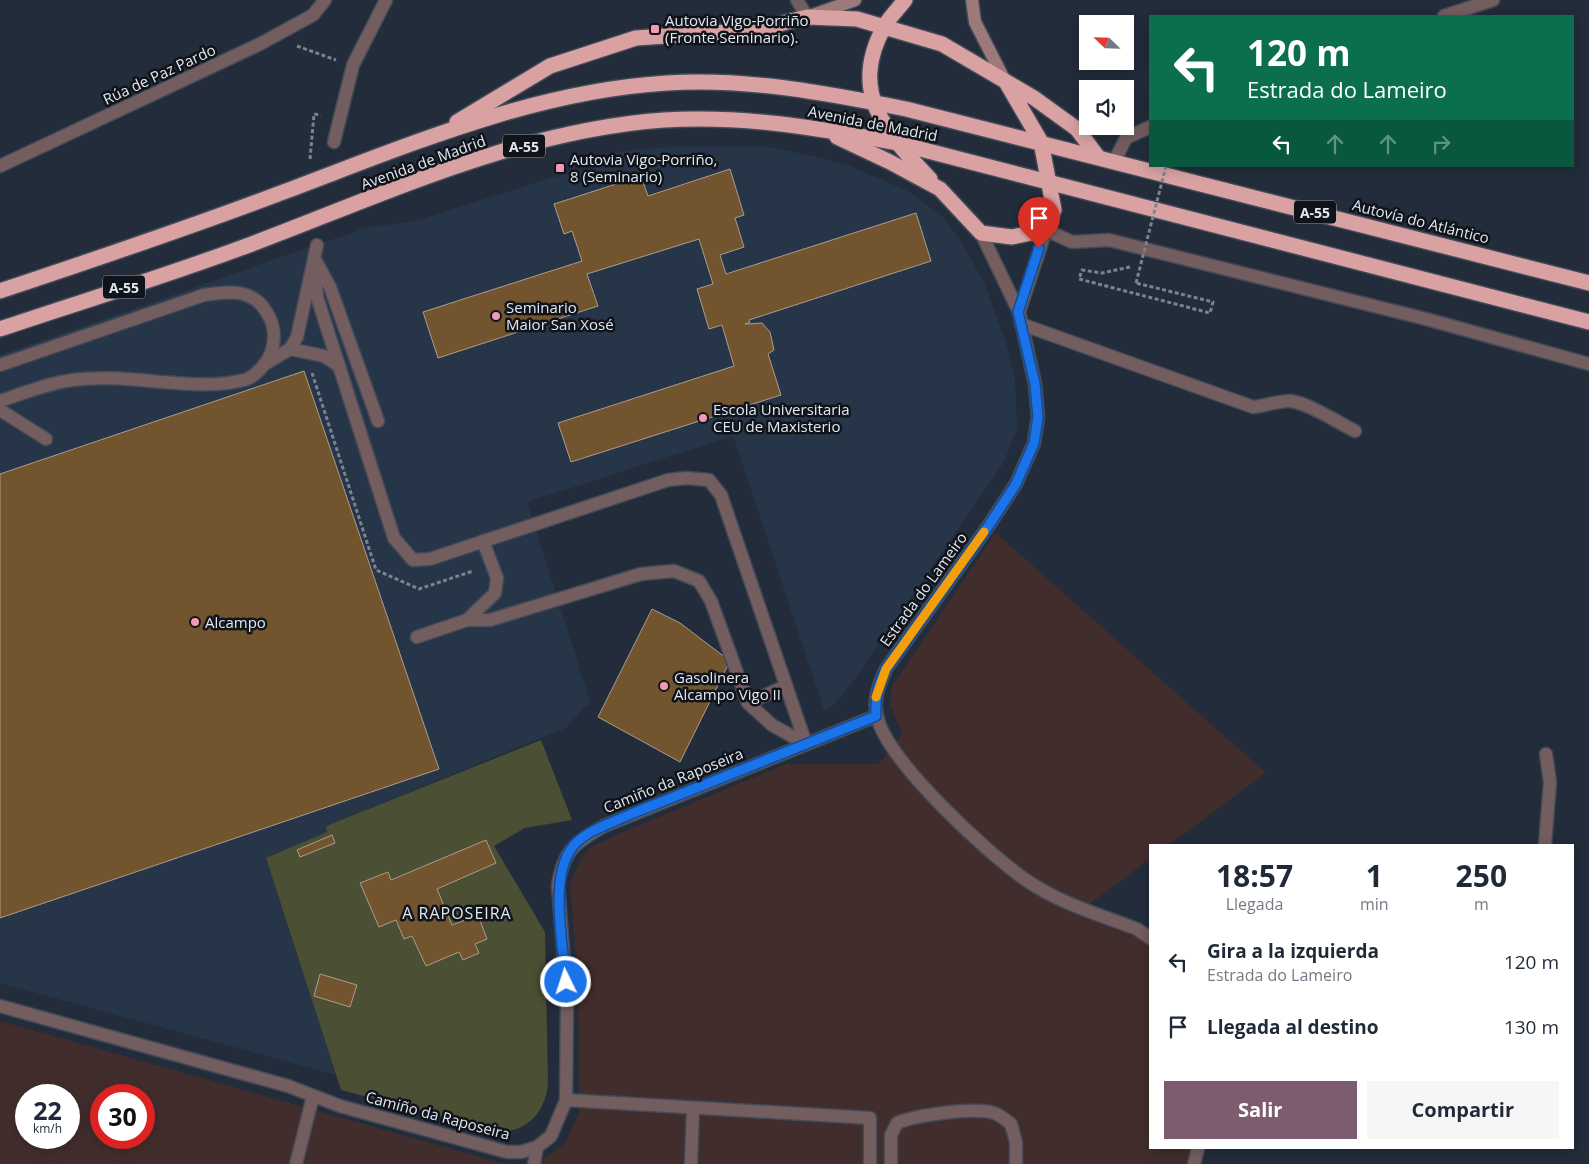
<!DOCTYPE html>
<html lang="es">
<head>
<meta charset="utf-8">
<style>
	body { margin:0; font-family:"Open Sans",sans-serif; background:#f6f6f7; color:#1f2937; height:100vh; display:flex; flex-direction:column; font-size:19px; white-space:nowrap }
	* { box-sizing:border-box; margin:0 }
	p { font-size:16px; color:#747a83 }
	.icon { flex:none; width:28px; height:28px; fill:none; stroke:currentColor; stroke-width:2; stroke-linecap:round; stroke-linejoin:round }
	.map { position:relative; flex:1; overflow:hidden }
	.panel { position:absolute; left:1149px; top:844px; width:425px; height:305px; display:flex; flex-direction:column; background:#fff; border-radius:0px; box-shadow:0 2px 12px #0003 }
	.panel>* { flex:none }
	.banner { position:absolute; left:1149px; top:15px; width:425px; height:152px; border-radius:0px; box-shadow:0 2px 12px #0003; background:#0b6e4f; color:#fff; overflow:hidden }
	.needle { width:32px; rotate:293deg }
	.fabs { position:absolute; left:1079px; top:15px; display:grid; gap:10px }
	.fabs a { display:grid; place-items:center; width:55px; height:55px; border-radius:0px; background:#fff; box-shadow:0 2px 12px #0003; font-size:25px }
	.speed { position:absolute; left:15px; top:1084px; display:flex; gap:10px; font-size:25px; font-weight:700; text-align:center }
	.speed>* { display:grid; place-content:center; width:65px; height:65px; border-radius:50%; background:#fff; box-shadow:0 2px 12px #0003; line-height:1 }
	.speed small { font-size:12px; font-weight:400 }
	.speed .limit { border:8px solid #d22; background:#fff; color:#111 }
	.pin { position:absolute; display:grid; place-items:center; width:42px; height:42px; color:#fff; margin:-51px -21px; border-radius:50% 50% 50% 0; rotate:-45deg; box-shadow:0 0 5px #0007 }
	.pin .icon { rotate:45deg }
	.me { position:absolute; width:55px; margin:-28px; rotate:356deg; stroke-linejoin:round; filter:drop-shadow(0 0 4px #0008) }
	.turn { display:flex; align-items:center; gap:18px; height:105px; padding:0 15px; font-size:22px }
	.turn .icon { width:65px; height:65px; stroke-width:2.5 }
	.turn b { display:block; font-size:35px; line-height:42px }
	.lanes { display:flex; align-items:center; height:48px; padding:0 15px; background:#0003; justify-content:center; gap:25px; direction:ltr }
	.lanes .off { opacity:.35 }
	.eta { display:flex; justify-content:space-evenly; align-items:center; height:85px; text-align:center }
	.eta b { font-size:30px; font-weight:700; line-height:35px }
	.primary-button { display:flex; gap:10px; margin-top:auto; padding:10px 15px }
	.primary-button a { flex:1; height:58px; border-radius:0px; background:#7d5c6f; color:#fff; font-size:20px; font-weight:700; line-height:58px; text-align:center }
	.primary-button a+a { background:#f6f6f7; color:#1f2937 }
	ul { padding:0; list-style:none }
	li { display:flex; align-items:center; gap:15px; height:65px; padding:0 15px }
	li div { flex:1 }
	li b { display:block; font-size:19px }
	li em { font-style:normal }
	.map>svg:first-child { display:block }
	.built { fill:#273548 }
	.industrial { fill:#412d2c; fill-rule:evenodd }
	.green { fill:#4b4f34 }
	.building { fill:#72552f; stroke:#ab9d8c }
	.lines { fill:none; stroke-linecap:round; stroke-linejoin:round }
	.lane-casing { stroke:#414a57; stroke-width:15 }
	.street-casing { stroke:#414a57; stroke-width:15 }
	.secondary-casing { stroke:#414a57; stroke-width:15 }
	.highway-casing { stroke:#414a57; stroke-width:18 }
	.path { stroke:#7b838f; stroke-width:3; stroke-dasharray:4 2.5; stroke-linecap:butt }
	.lane { stroke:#745d5e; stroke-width:12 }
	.street { stroke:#745d5e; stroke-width:12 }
	.secondary { stroke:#9d7979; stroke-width:12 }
	.highway { stroke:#d9a1a2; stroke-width:15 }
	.path-bridge { stroke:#7b838f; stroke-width:3; stroke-dasharray:4 2.5; stroke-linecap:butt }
	.route-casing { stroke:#114b97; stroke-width:12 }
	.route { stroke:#1a73e8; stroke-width:9 }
	.slow { stroke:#f59e0b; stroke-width:9 }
	.poi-dot { fill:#f19ab3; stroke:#10141a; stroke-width:2 }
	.labels { text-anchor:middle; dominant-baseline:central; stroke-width:5; stroke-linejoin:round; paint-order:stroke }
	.shield { fill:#10141a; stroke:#a2a8b0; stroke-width:1 }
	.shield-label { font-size:14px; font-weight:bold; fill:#e1e8f1 }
	.poi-label { font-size:15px; fill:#e1e8f1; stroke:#10141a; text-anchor:start }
	.street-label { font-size:15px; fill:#e1e8f1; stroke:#10141a }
	.neighbourhood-label { font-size:16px; letter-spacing:1px; fill:#e1e8f1; stroke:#10141a }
</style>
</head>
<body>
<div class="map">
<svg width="1589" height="1164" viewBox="0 0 1589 1164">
	<rect width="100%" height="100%" fill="#222c3a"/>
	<path class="built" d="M684,146L769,147L809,155L847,165L908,191L942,216L959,238L984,282L1006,343L1015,379L1017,429L1004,462L855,679L831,708L824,710L733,436L527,502L591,704L584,708L566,728L326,826L328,832L266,858L336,1075L0,983V355L365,228L419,220L550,178L599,167L597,156L632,150Z"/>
	<g class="industrial">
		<path d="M996,533L1266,773L1169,845H1150V859L1084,908L1150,938V1148H1198L1194,1164H530L542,1160L565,1143L579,1113L578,985L570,884L581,859L590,848L618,834L786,764H879L902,734L890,704L892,686Z"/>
		<path d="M0,1021L498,1162L509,1164H0ZM26,1095H69V1138H26ZM101,1095H144V1138H101Z"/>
	</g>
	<path class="green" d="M541,740L572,820L525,828L494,846L545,932L548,1083C546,1110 529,1131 501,1132L341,1090L266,858L327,832L326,826Z"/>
	<g class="building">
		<path d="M730,169L744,215L735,218L744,247L720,255L726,274L916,213L931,261L749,320L750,322L745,324L762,323L770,332L774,350L768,354L781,395L571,462L558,423L734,366L722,325L709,329L697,289L713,284L699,239L587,274L598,306L438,358L423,312L582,261L572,231L564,234L554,204L641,176L648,196Z"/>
		<path d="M304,371L439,769L0,918V474Z"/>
		<path d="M652,609L680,623L730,661L680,762L598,717Z"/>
		<path d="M332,835L335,843L300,857L297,850Z"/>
		<path d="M486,840L496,863L437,889L452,925L478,915L487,939L475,944L479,953L463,960L459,952L426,966L412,936L404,939L396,920L379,927L360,883L388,872L391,880Z"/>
		<path d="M320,974L357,985L350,1007L314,996Z"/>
	</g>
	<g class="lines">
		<g class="lane-casing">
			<g id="lane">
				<path d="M797,0L807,17"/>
				<path d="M334,142L353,65L386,0"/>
				<path d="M1046,230L1072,242L1109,240L1426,319L1589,364"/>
				<path d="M315,259L317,297L394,538L413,560L430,559L668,480L686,478L709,480L721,495L806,744"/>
				<path d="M317,263L330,287L378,421"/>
				<path d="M290,349L324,356L339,366"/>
				<path d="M265,364L290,349L297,337L317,245"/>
				<path d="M0,365L204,295C225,292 248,288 263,307C274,321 276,334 272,350C269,361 256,377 244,380C194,393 128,372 73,380C49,383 23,393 0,401"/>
				<path d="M0,410L46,439"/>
				<path d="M467,620H490L641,574L674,571L699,581L711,601L748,703L786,686"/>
				<path d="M417,637L467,620L495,593L497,578L483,541"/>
				<path d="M748,703L772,725L806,744"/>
				<path d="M566,1100L870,1118V1164"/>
				<path d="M296,1164L313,1096"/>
				<path d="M534,1164L537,1147"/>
				<path d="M691,1164L693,1109"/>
				<path d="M891,1164V1135L897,1123C916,1115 974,1107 994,1113C1000,1115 1006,1120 1011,1124L1016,1142V1164"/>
			</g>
		</g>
		<g class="street-casing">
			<g id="street">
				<path d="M1444,16L1493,0"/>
				<path d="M1114,162L1126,138L1150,127"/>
				<path d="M0,166L260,44L313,15L325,0"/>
				<path d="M981,233L1019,312L1035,384L1038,417L1034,443L1016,484L987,528L886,669C879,684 873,699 877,716C886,760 988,854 1026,880C1059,903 1100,915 1137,929L1150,938"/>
				<path d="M1019,312L1046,230"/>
				<path d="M1021,324L1253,407C1265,406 1281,400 1291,401C1310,404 1337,422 1355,431"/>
				<path d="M1545,845L1550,782L1546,754"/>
				<path d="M0,1006L288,1086L340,1106L507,1152H521L537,1147L551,1136L566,1100L567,1001L558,885C564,850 574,843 604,826L876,716"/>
				<path d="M1194,1164L1198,1148"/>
			</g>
		</g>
		<g class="secondary-casing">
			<g id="secondary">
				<path d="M972,0L975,22L1005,81"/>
				<path d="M810,16L855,0"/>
			</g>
		</g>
		<g class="highway-casing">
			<g id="highway">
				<path d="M905,0C898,9 889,18 884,27C848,93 886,132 930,179"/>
				<path d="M457,122L550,66L636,38L755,30L807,17L857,19L942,44L1034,98L1077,129L1098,157"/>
				<path d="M837,137L890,162L940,189L981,233L1012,237L1046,230L1054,210L1041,142L1006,82"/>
				<path d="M0,291C96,259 191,227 286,191C409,145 534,91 667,83C747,78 827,93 906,109L1589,283"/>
				<path d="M0,329C86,300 173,274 257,242C389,192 522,130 664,120C742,115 820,128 897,143L1589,322"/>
			</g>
		</g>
		<g class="path">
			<path d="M297,46L336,60"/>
			<path d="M310,159L314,114L321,115"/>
			<path d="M1130,267L1102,273L1082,270L1079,279L1210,313L1213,302L1136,283"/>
			<path d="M312,373L376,570L419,589L473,571"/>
		</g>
		<use href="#lane" class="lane"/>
		<use href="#street" class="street"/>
		<use href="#secondary" class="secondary"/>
		<use href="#highway" class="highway"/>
		<path class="path-bridge" d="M1136,283L1166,166"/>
	</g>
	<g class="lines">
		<g class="route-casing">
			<path id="route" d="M566,982C563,944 547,869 577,842C591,829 614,822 631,814L876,716C875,698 878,685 886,669L987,528L1016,484L1034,443L1038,417L1035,384L1018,312L1039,248"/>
		</g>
		<use href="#route" class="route"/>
		<path class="slow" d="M876,697L886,669L984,532"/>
	</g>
	<g class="poi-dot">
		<rect x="650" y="24" width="10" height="10" rx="2.5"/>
		<rect x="555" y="163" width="10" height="10" rx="2.5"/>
		<circle cx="496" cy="316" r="5"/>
		<circle cx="703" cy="418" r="5"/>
		<circle cx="195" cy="622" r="5"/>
		<circle cx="664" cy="686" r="5"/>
	</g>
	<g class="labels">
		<g class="shield">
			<rect x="503" y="134.5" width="42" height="23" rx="4"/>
			<rect x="1294" y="200.5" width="42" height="23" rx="4"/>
			<rect x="103" y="275.5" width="42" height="23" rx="4"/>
		</g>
		<g class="shield-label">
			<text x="524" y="146">A-55</text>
			<text x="1315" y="212">A-55</text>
			<text x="124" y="287">A-55</text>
		</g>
		<g class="poi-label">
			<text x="665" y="20">Autovia Vigo-Porriño<tspan x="665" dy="17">(Fronte Seminario).</tspan></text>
			<text x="570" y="159">Autovia Vigo-Porriño,<tspan x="570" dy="17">8 (Seminario)</tspan></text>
			<text x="506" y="307">Seminario<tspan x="506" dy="17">Maior San Xosé</tspan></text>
			<text x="713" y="409">Escola Universitaria<tspan x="713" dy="17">CEU de Maxisterio</tspan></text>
			<text x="205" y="622">Alcampo</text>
			<text x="674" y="677">Gasolinera<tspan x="674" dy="17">Alcampo Vigo II</tspan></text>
		</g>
		<g class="street-label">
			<text transform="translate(159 74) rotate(-25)">Rúa de Paz Pardo</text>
			<text transform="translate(873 123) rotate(11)">Avenida de Madrid</text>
			<text transform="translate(423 162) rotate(-20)">Avenida de Madrid</text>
			<text transform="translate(1421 221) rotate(14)">Autovía do Atlántico</text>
			<text transform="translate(923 589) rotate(-54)">Estrada do Lameiro</text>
			<text transform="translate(673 780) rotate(-22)">Camiño da Raposeira</text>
			<text transform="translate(438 1115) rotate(15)">Camiño da Raposeira</text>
		</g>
		<g class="neighbourhood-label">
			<text x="457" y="913">A RAPOSEIRA</text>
		</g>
	</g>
</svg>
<div class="fabs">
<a><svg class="needle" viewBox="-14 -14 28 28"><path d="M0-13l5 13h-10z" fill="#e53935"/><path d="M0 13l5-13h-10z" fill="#747a83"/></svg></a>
<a><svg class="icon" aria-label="sound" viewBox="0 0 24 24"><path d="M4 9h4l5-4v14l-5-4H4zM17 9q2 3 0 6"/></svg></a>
</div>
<div class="speed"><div>22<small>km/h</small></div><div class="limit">30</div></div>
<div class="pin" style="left:1039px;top:248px;background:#d93025"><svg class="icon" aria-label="arrive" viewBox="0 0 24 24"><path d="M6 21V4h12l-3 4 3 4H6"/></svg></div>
<svg class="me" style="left:566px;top:982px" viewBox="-20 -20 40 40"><circle r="17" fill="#1a73e8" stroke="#fff" stroke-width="3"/><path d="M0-11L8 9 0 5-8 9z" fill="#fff"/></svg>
<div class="banner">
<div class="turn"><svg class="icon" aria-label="left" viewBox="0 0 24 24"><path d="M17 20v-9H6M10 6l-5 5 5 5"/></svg><div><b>120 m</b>Estrada do Lameiro</div></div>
<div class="lanes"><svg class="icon" aria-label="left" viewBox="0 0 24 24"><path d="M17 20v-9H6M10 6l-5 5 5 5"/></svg><svg class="icon off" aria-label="ahead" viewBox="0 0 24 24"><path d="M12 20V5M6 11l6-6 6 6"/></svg><svg class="icon off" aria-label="ahead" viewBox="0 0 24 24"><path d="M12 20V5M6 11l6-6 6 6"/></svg><svg class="icon off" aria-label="right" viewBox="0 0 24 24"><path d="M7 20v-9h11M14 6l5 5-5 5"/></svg></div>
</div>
<section class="panel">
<div class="eta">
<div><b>18:57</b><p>Llegada</p></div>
<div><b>1</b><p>min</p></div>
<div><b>250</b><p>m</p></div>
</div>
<ul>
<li><svg class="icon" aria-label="left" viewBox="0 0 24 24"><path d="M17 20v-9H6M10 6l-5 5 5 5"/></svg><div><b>Gira a la izquierda</b><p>Estrada do Lameiro</p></div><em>120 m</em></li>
<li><svg class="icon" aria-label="arrive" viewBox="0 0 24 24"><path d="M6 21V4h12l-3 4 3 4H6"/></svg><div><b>Llegada al destino</b></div><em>130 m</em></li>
</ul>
<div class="primary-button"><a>Salir</a><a>Compartir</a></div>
</section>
</div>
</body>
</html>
